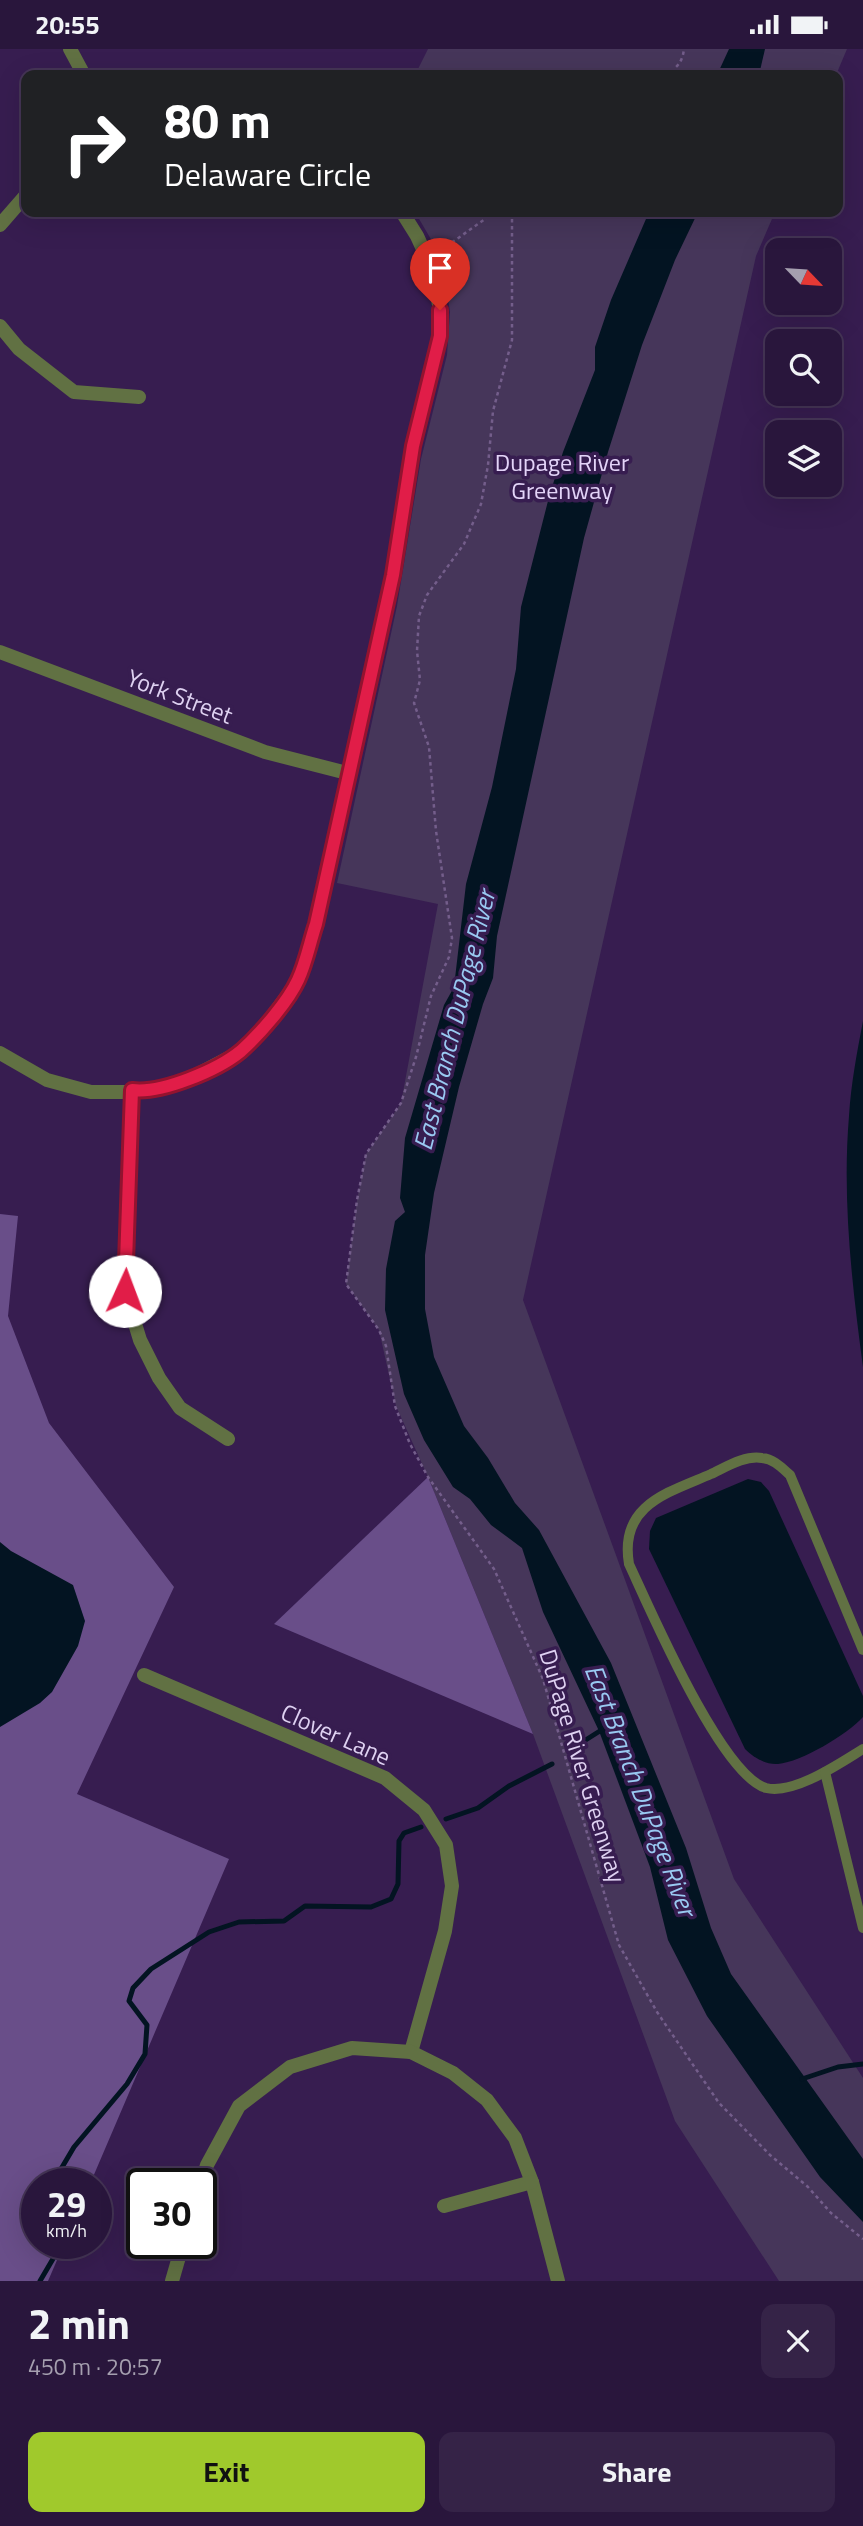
<!DOCTYPE html>
<html lang="en">
<head>
<meta charset="utf-8">
<style>
	body { margin:0; font-family:"Titillium Web",sans-serif; background:#352347; color:#f1f3f6; height:100vh; display:flex; flex-direction:column; font-size:26px; white-space:nowrap }
	* { box-sizing:border-box; margin:0 }
	p { font-size:23px; color:#a59faf }
	.icon { flex:none; width:38px; height:38px; fill:none; stroke:currentColor; stroke-width:2; stroke-linecap:round; stroke-linejoin:round }
	.map { position:relative; height:2232px; overflow:hidden }
	.details { display:flex; flex-direction:column; background:#29163c; flex:1 }
	.details>* { flex:none }
	.top-card { position:absolute; left:21px; top:21px; width:822px; height:147px; border-radius:14px; box-shadow:0 7px 28px #0002,0 0 0 2px #453556; background:#202124; color:#fff; overflow:hidden }
	.needle { width:46px; rotate:115deg }
	.fabs { position:absolute; left:765px; top:189px; display:grid; gap:14px }
	.fabs a { display:grid; place-items:center; width:77px; height:77px; border-radius:14px; background:#29163c; box-shadow:0 7px 28px #0002,0 0 0 2px #453556; font-size:35px }
	.speed { position:absolute; left:21px; top:2119px; display:flex; gap:14px; font-size:35px; font-weight:700; text-align:center }
	.speed>* { display:grid; place-content:center; width:91px; height:91px; border-radius:50%; background:#29163c; box-shadow:0 7px 28px #0002,0 0 0 2px #453556; line-height:1 }
	.speed small { font-size:18px; font-weight:400 }
	.speed .limit { border:4px solid #111; border-radius:10px; background:#fff; color:#111 }
	.pin { position:absolute; display:grid; place-items:center; width:60px; height:60px; color:#fff; margin:-72px -30px; border-radius:50% 50% 50% 0; rotate:-45deg; box-shadow:0 0 7px #0007 }
	.pin .icon { rotate:45deg }
	.me { position:absolute; width:77px; margin:-38px; rotate:2deg; stroke-linejoin:round; filter:drop-shadow(0 0 5px #0008) }
	.turn { display:flex; align-items:center; gap:24px; height:147px; padding:0 28px; font-size:32px }
	.turn .icon { width:91px; height:91px; stroke-width:2.5 }
	.turn b { display:block; font-size:49px; line-height:60px }
	.round { display:grid; place-items:center; flex:none; width:74px; height:74px; border-radius:14px; background:#352347 }
	.headline { display:flex; align-items:center; justify-content:space-between; height:119px; padding:0 28px }
	h1 { font-size:42px; font-weight:700; line-height:52px }
	.button { display:flex; gap:14px; margin-top:auto; padding:14px 28px }
	.button a { flex:1; height:80px; border-radius:14px; background:#a0c92c; color:#111; font-size:28px; font-weight:700; line-height:80px; text-align:center }
	.button a+a { background:#352347; color:#f1f3f6 }
	.status { display:flex; justify-content:space-between; align-items:center; height:49px; padding:0 35px; background:#29163c; direction:ltr }
	.status svg { height:19px; fill:currentColor }
	.map>svg:first-child { display:block }
	.green { fill:#46365a }
	.forest { fill:#694e89 }
	.water { fill:#031422 }
	.lines { fill:none; stroke-linecap:round; stroke-linejoin:round }
	.stream { stroke:#031422; stroke-width:5 }
	.path { stroke:#745e8b; stroke-width:2.5; stroke-dasharray:3.5 3.5; stroke-linecap:butt }
	.service { stroke:#617143; stroke-width:10 }
	.minor { stroke:#617143; stroke-width:14 }
	.route-casing { stroke:#92132f; stroke-width:18 }
	.route { stroke:#e11d48; stroke-width:12 }
	.labels { text-anchor:middle; dominant-baseline:central; stroke-width:7; stroke-linejoin:round; paint-order:stroke }
	.park-label { font-size:24px; fill:#e3d4f8; stroke:#371d50 }
	.street-label { font-size:24px; fill:#ded1f1; stroke:#371d50 }
	.water-label { font-size:26px; font-style:italic; fill:#99c9f1; stroke:#371d50 }
</style>
</head>
<body>
<div class="status"><b>20:55</b><svg viewBox="0 0 49 12"><path d="M0 12V9h3v3zM5 12V6h3v6zM10 12V3h3v9zM15 12V0h3v12zM26 1h20v11H26zM47 4h2v5h-2z"/></svg></div>
<div class="map">
<svg width="863" height="2232" viewBox="0 0 863 2232">
	<rect width="100%" height="100%" fill="#371d50"/>
	<g class="green">
		<path d="M428,0H847L836,26H415Z"/>
		<path d="M415,163H775L756,207L523,1251L734,1830L863,2029V2232H779L675,2072L533,1685L428,1428L396,1357L379,1281L346,1235L357,1151L366,1105L401,1054L438,855L337,834L397,557L421,410L447,306L450,263L447,242L432,192Z"/>
	</g>
	<g class="forest">
		<path d="M0,1165L18,1167L8,1267L49,1374L174,1538L77,1745L229,1810L90,2135H37V2194L64,2195L48,2232H0Z"/>
		<path d="M428,1428L533,1685L274,1575Z"/>
	</g>
	<g class="water">
		<path d="M729,0H765L759,26H717Z"/>
		<path d="M649,163H698L675,211L642,296L608,403L584,489L497,887L493,929L483,955L459,1038L434,1144L425,1206V1260L434,1308L464,1377L488,1409L515,1454L539,1481L611,1614L686,1799L711,1879L731,1925L863,2110V2173L820,2128L707,1967L668,1891L650,1818L599,1682L543,1563L522,1499L491,1476L470,1450L453,1438L424,1391L404,1345L385,1261L386,1220L395,1172L405,1163L400,1149L405,1089L444,956L454,938L466,835L492,738L516,620L521,558L549,448L563,403L595,321V298L611,251Z"/>
		<path d="M863,972V1318C852,1236 842,1150 849,1067C851,1035 857,1003 863,972Z"/>
		<path d="M748,1430L761,1433L769,1442L863,1647V1668C848,1685 801,1713 778,1715C765,1716 753,1708 745,1700L649,1500L650,1482L656,1469Z"/>
		<path d="M0,1493L11,1502L73,1536L85,1572L78,1597L52,1643L40,1654L0,1678Z"/>
	</g>
	<g class="lines">
		<g class="stream">
			<path d="M573,1699L603,1680"/>
			<path d="M446,1770L478,1759L509,1737L552,1715"/>
			<path d="M802,2030L838,2018L863,2015"/>
			<path d="M67,2135L62,2131L61,2120L74,2098L127,2035L145,2005L147,1976L129,1952L133,1939L151,1920L209,1883L239,1873L284,1872L305,1857L371,1858L391,1850L398,1835L399,1792L404,1784L421,1778"/>
			<path d="M40,2232L57,2203L70,2194"/>
		</g>
		<g class="path">
			<path d="M657,26C673,23 682,17 684,0"/>
			<path d="M512,163V291L493,362L488,416L481,455L464,495L427,546L419,567L417,602L420,631L414,654L429,698L436,782L452,889L449,908L431,947L416,1008L401,1054L366,1105L357,1151L346,1235L379,1281L386,1297L395,1357L410,1395L428,1428L494,1520L543,1630L619,1896L657,1963L719,2054L770,2106L808,2138L831,2164L863,2190"/>
			<path d="M439,199L454,192L495,163"/>
		</g>
		<g class="service">
			<path d="M863,1601L790,1426C782,1419 774,1410 762,1409C745,1406 726,1418 711,1425C667,1444 619,1456 629,1515C650,1560 721,1726 766,1739C794,1746 840,1714 863,1700"/>
			<path d="M825,1723L863,1879"/>
		</g>
		<g class="minor">
			<path d="M70,0L84,26"/>
			<path d="M0,176L26,146"/>
			<path d="M0,277L19,300L74,343L139,348"/>
			<path d="M0,603L265,703L347,724"/>
			<path d="M0,1004L47,1031L91,1043H142L181,1034L238,1004L262,981L298,932L316,875L393,526L413,397L440,287V261L432,220L417,187L402,163"/>
			<path d="M132,1041L125,1242L140,1291L159,1329L180,1359L228,1390"/>
			<path d="M144,1626L385,1729L424,1761L446,1796L452,1837L445,1882L411,2003"/>
			<path d="M201,2135L207,2116L239,2057L290,2018L352,1999L411,2003L453,2024L487,2051L515,2089L532,2133L558,2232"/>
			<path d="M444,2157L532,2133"/>
			<path d="M172,2232L183,2194"/>
		</g>
	</g>
	<g class="lines">
		<g class="route-casing">
			<path id="route" d="M125,1242L132,1041C161,1045 218,1021 241,1002C259,986 288,953 298,931C306,914 310,893 316,875L393,526L413,397L440,287V261"/>
		</g>
		<use href="#route" class="route"/>
	</g>
	<g class="labels">
		<g class="park-label">
			<text x="562" y="413">Dupage River<tspan x="562" dy="28">Greenway</tspan></text>
		</g>
		<g class="street-label">
			<text transform="translate(180 647) rotate(21)">York Street</text>
			<text transform="translate(336 1685) rotate(24)">Clover Lane</text>
			<text transform="translate(583 1717) rotate(73)">DuPage River Greenway</text>
		</g>
		<g class="water-label">
			<text transform="translate(454 971) rotate(-76)">East Branch DuPage River</text>
			<text transform="translate(641 1741) rotate(69)">East Branch DuPage River</text>
		</g>
	</g>
</svg>
<div class="fabs">
<a><svg class="needle" viewBox="-14 -14 28 28"><path d="M0-13l5 13h-10z" fill="#e53935"/><path d="M0 13l5-13h-10z" fill="#a59faf"/></svg></a>
<a><svg class="icon" aria-label="search" viewBox="0 0 24 24"><circle cx="10" cy="10" r="6"/><path d="M15 15l6 6"/></svg></a>
<a><svg class="icon" aria-label="layers" viewBox="0 0 24 24"><path d="M12 4l9 5-9 5-9-5zM3 14l9 5 9-5"/></svg></a>
</div>
<div class="speed"><div>29<small>km/h</small></div><div class="limit">30</div></div>
<div class="pin" style="left:440px;top:261px;background:#d93025"><svg class="icon" aria-label="arrive" viewBox="0 0 24 24"><path d="M6 21V4h12l-3 4 3 4H6"/></svg></div>
<svg class="me" style="left:125px;top:1242px" viewBox="-20 -20 40 40"><circle r="19" fill="#fff"/><path d="M0-13L10 11 0 6-10 11z" fill="#e11d48"/></svg>
<div class="top-card">
<div class="turn"><svg class="icon" aria-label="right" viewBox="0 0 24 24"><path d="M7 20v-9h11M14 6l5 5-5 5"/></svg><div><b>80 m</b>Delaware Circle</div></div>
</div>
</div>
<section class="details">
<div class="headline"><div><h1>2 min</h1><p>450 m · 20:57</p></div><a class="round"><svg class="icon" aria-label="close" viewBox="0 0 24 24"><path d="M6 6l12 12M18 6L6 18"/></svg></a></div>
<div class="button"><a>Exit</a><a>Share</a></div>
</section>
</body>
</html>
